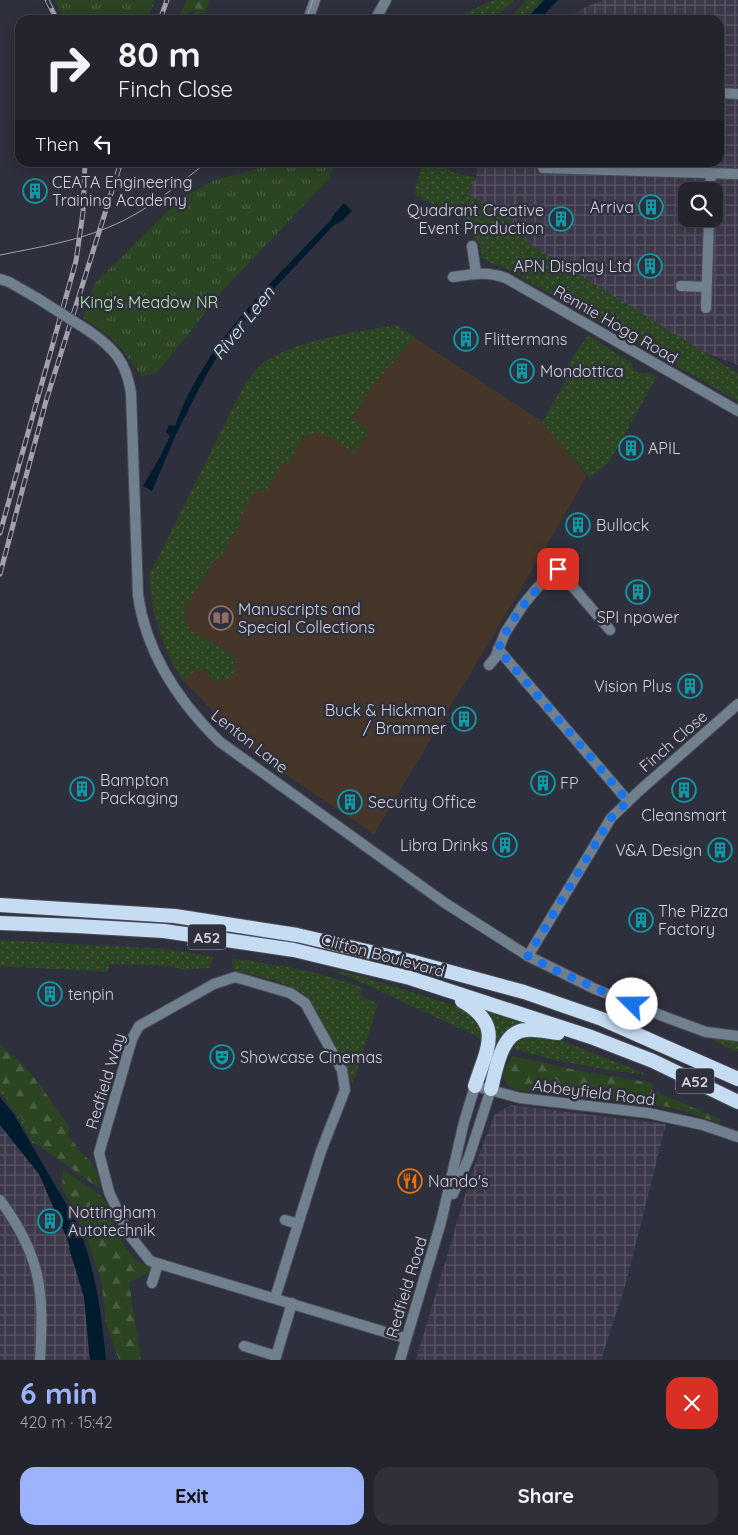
<!DOCTYPE html>
<html lang="en">
<head>
<meta charset="utf-8">
<style>
	body { margin:0; font-family:Quicksand,sans-serif; background:#2f303a; color:#f1f3f6; height:100vh; display:flex; flex-direction:column; font-size:19px; white-space:nowrap }
	* { box-sizing:border-box; margin:0 }
	p { font-size:16px; color:#a3a4aa }
	.icon { flex:none; width:28px; height:28px; fill:none; stroke:currentColor; stroke-width:2; stroke-linecap:round; stroke-linejoin:round }
	.map { position:relative; height:1360px; overflow:hidden }
	.sheet { display:flex; flex-direction:column; background:#23242e; flex:1 }
	.sheet>* { flex:none }
	.banner { position:absolute; left:15px; top:15px; width:709px; height:152px; border-radius:15px; box-shadow:0 2px 12px #0003,0 0 0 1px #40414a; background:#23242e; color:#f1f3f6; overflow:hidden }
	.controls { position:absolute; left:678px; top:182px; display:grid; gap:10px }
	.controls a { display:grid; place-items:center; width:45px; height:45px; border-radius:10px; background:#23242e; box-shadow:0 2px 12px #0003,0 0 0 1px #40414a; font-size:25px }
	.pin { position:absolute; display:grid; place-items:center; width:42px; height:42px; color:#fff; margin:-21px; border-radius:10px; box-shadow:0 2px 8px #0006 }
	.me { position:absolute; width:55px; margin:-28px; rotate:292deg; stroke-linejoin:round; filter:drop-shadow(0 0 4px #0008) }
	.turn { display:flex; align-items:center; gap:18px; height:105px; padding:0 20px; font-size:22px }
	.turn .icon { width:65px; height:65px; stroke-width:2.5 }
	.turn b { display:block; font-size:35px; line-height:42px }
	.then { display:flex; align-items:center; height:48px; padding:0 20px; background:#0003; gap:10px; font-size:19px }
	.round { display:grid; place-items:center; flex:none; width:52px; height:52px; border-radius:15px; background:#2f303a }
	.headline { display:flex; align-items:center; justify-content:space-between; height:85px; padding:0 20px }
	h1 { font-size:30px; font-weight:700; line-height:38px; color:#9eb3fd }
	.cta { display:flex; gap:10px; margin-top:auto; padding:10px 20px }
	.cta a { flex:1; height:58px; border-radius:15px; background:#9eb3fd; color:#111; font-size:20px; font-weight:700; line-height:58px; text-align:center }
	.cta a+a { background:#2f303a; color:#f1f3f6 }
	.map>svg:first-child { display:block }
	.industrial { fill:url(#industrial-grid); fill-rule:evenodd }
	.education { fill:#453629 }
	.grass { fill:url(#grass-dots) }
	.forest { fill:url(#forest-firs) }
	.park { fill:url(#park-tufts) }
	.water { fill:#001a2e }
	.lines { fill:none; stroke-linecap:round; stroke-linejoin:round }
	.minor-casing { stroke:#4c4d59; stroke-width:12 }
	.tertiary-casing { stroke:#4c4d59; stroke-width:12 }
	.trunk-casing { stroke:#4c4d59; stroke-width:16 }
	.minor { stroke:#71808e; stroke-width:10 }
	.tertiary { stroke:#71808e; stroke-width:10 }
	.trunk { stroke:#c5dcf2; stroke-width:14 }
	.tram { stroke:#a0a1ab; stroke-width:1 }
	.rail-casing { stroke:#a0a1ab; stroke-width:5 }
	.rail { stroke:#2f303d; stroke-width:3; stroke-dasharray:9; stroke-linecap:butt }
	.tertiary-bridge-casing { stroke:#4c4d59; stroke-width:12; stroke-linecap:butt }
	.tertiary-bridge { stroke:#71808e; stroke-width:10 }
	.route { stroke:#1a73e8; stroke-width:9; stroke-dasharray:0 16.2 }
	.labels { text-anchor:middle; dominant-baseline:central; stroke-width:5; stroke-linejoin:round; paint-order:stroke }
	.shield { fill:#2f303d; stroke:#a0a1ab; stroke-width:1 }
	.shield-label { font-size:15px; font-weight:bold; fill:#d0d1da }
	.poi-label { font-size:16px; fill:#d0d1da; stroke:#2f303d; text-anchor:start }
	.park-label { font-size:16px; fill:#b7e5a8; stroke:#2f303d }
	.street-label { font-size:16px; fill:#d0d1da; stroke:#2f303d }
	.water-label { font-size:18px; font-style:italic; fill:#cee6fa; stroke:#2f303d }
</style>
</head>
<body>
<div class="map">
<svg width="738" height="1360" viewBox="0 0 738 1360">
	<defs>
		<pattern id="industrial-grid" width="8" height="8" patternUnits="userSpaceOnUse" patternTransform="scale(1.25)"><rect width="8" height="8" fill="#3d394a"/><path d="M0 4h8M4 0v8" fill="none" stroke="#585564"/></pattern>
		<pattern id="grass-dots" width="8" height="8" patternUnits="userSpaceOnUse" patternTransform="scale(1.25)"><rect width="8" height="8" fill="#2b4422"/><path d="M2 2h.1M6 6h.1" fill="none" stroke="#495e42" stroke-width="1.8" stroke-linecap="round"/></pattern>
		<pattern id="forest-firs" width="22" height="20" patternUnits="userSpaceOnUse" patternTransform="scale(1.25)"><rect width="22" height="20" fill="#2b4422"/><path d="M5 1l3.5 6h-7zM16 11l3.5 6h-7z" fill="#495e42"/></pattern>
		<pattern id="park-tufts" width="24" height="20" patternUnits="userSpaceOnUse" patternTransform="scale(1.25)"><rect width="24" height="20" fill="#2b4422"/><path d="M3 7l-1-3M5 7V3M7 7l1-3M15 17l-1-3M17 17v-4M19 17l1-3" fill="none" stroke="#495e42"/></pattern>
	</defs>
	<rect width="100%" height="100%" fill="#2f303d"/>
	<g class="industrial">
		<path d="M603,0H738V365L701,351L524,241V228L468,194L476,178L477,163L719,162V20H569L579,10ZM686,191H714V219H686Z"/>
		<path d="M511,1105L666,1124L626,1283L601,1360H416L471,1175L495,1114Z"/>
		<path d="M0,1125L39,1174L65,1231L84,1297L90,1360H0Z"/>
	</g>
	<path class="education" d="M396,325L546,424L587,476L527,579L374,834L311,792L240,740L183,680L173,665L165,648L153,611L149,576L245,384L264,362L294,347L342,335Z"/>
	<g class="grass">
		<path d="M494,0H514L493,20H450Z"/>
		<path d="M527,0H544L525,20H507Z"/>
		<path d="M421,167H444L452,172L476,178L468,194L525,228V241L738,373V401L499,265L490,263L482,258L479,243L474,240C474,237 474,232 472,228C467,217 426,203 414,194Z"/>
		<path d="M396,325L415,337L371,387L352,420L369,430L354,453C341,445 321,425 305,436C298,442 293,456 288,463L281,465L265,493L255,490L240,517V524L231,540L222,554L213,562L186,607L184,616L186,624L192,631L233,655L235,672L229,679L215,681L200,667L183,680C161,646 154,615 149,576L245,384C251,377 258,366 266,361C304,338 353,333 396,325Z"/>
		<path d="M588,335L632,363L633,369L643,374L647,372L657,376L610,461L590,478L542,422L570,373L565,369Z"/>
		<path d="M0,940L168,949L214,957L209,968L185,970L170,966L110,964L108,972L0,966Z"/>
		<path d="M232,958C276,965 321,971 363,988L360,995L378,1004L353,1083L307,996C286,982 260,976 236,971L233,966Z"/>
		<path d="M331,970L354,974L456,1006C472,1014 481,1022 484,1040L363,983Z"/>
		<path d="M482,1007L523,1022C511,1026 505,1033 498,1044L493,1042Z"/>
		<path d="M542,1033L649,1075L609,1070L555,1060L511,1048L521,1037Z"/>
		<path d="M715,1036L738,1040V1052L714,1041Z"/>
		<path d="M0,1087L17,1110L37,1144H33L14,1111L0,1092Z"/>
	</g>
	<g class="forest">
		<path d="M187,0H210L202,20H195L194,11L188,13L183,20H177Z"/>
		<path d="M0,1045C32,1068 48,1097 70,1128L67,1133L82,1154L90,1160L96,1170L100,1189L37,1144L17,1110L0,1087Z"/>
		<path d="M512,1056L581,1071L653,1083L652,1090L722,1120L719,1123L678,1109L640,1102L516,1090C497,1079 503,1072 512,1056Z"/>
		<path d="M63,1169L101,1196L107,1205L124,1246L138,1262L148,1267L152,1271L129,1283L141,1360H119L106,1324L102,1284L87,1238L75,1210L62,1188Z"/>
	</g>
	<g class="park">
		<path d="M55,0H155L148,20H65Z"/>
		<path d="M311,162L335,163L328,180L223,290L161,368L155,373L142,377C122,348 113,336 83,318L94,284L179,200L212,181L267,166Z"/>
	</g>
	<g class="water">
		<path d="M544,0H558L539,20H525Z"/>
		<path d="M344,203L352,211L342,221L334,225L249,315L218,355L203,381L177,432L152,491L143,486L160,457L170,436L166,432L169,425L175,426C206,341 270,284 331,220L335,213Z"/>
		<path d="M0,1097L13,1113L73,1216C95,1261 101,1311 106,1360H90L84,1297L69,1248L70,1247L68,1241L39,1174L0,1125Z"/>
	</g>
	<g class="lines">
		<g class="minor-casing">
			<g id="minor">
				<path d="M308,20L315,0"/>
				<path d="M375,20L386,0"/>
				<path d="M719,93L738,94"/>
				<path d="M543,168L738,174"/>
				<path d="M710,191L711,174"/>
				<path d="M472,246L476,273"/>
				<path d="M453,277C472,274 487,271 506,278L738,411"/>
				<path d="M681,286L706,287"/>
				<path d="M706,308L709,219"/>
				<path d="M548,558L610,630"/>
				<path d="M498,649L628,801"/>
				<path d="M489,665L495,658L505,633L523,605L537,588L558,569"/>
				<path d="M528,956L611,818L639,791L738,704"/>
				<path d="M0,1200C42,1257 44,1292 40,1360"/>
				<path d="M285,1220L298,1224"/>
				<path d="M152,1283L158,1264"/>
				<path d="M275,1298L321,1151L345,1090L342,1070L305,1003L290,993L235,977L214,984L139,1026L132,1039L99,1153L109,1192L128,1233L150,1261L405,1338"/>
				<path d="M244,1346L276,1356"/>
				<path d="M275,1360L292,1303"/>
			</g>
		</g>
		<g class="tertiary-casing">
			<g id="tertiary">
				<path d="M0,279L9,282L37,298"/>
				<path d="M89,331C115,349 126,362 131,393L138,595C146,653 179,702 220,742L445,903L528,956L595,989L668,1018L706,1032L738,1036"/>
				<path d="M453,1194L469,1157L491,1089"/>
				<path d="M400,1360L441,1222L464,1122L475,1086L520,1098L648,1113L703,1125L738,1137"/>
			</g>
		</g>
		<g class="trunk-casing">
			<g id="trunk">
				<path d="M0,905L175,916L297,935L410,961L524,992L602,1019L738,1079"/>
				<path d="M0,923L77,926L164,931L294,950L410,978L591,1037L653,1061L738,1102"/>
				<path d="M462,1001C504,1025 487,1048 475,1086"/>
				<path d="M491,1089C496,1070 501,1031 526,1030C537,1029 548,1032 558,1033"/>
			</g>
		</g>
		<use href="#minor" class="minor"/>
		<use href="#tertiary" class="tertiary"/>
		<use href="#trunk" class="trunk"/>
		<g class="tram">
			<path d="M306,20L313,0"/>
			<path d="M0,255C45,246 91,239 132,216C159,201 183,181 207,162"/>
		</g>
		<g class="rail-casing">
			<g id="rail">
				<path d="M47,0L57,20"/>
				<path d="M160,20L167,0"/>
				<path d="M0,533L76,261L83,212L85,162"/>
				<path d="M0,574L46,401L121,162"/>
			</g>
		</g>
		<use href="#rail" class="rail"/>
		<g class="tertiary-bridge-casing">
			<path id="tertiary-bridge" d="M37,298L89,331"/>
		</g>
		<use href="#tertiary-bridge" class="tertiary-bridge"/>
	</g>
	<g class="lines">
		<path class="route" d="M558,569C530,594 514,614 498,649L628,801L611,818L528,956L555,970L632,1004"/>
	</g>
	<defs>
		<g id="building-ring" transform="scale(1.25)"><circle r="9.5" fill="#2f303d" stroke="#0f9aa8" stroke-width="1.5"/><path d="M-4-6H4V6H1V3H-1V6H-4ZM-2.5-4.3h1.7v1.8h-1.7ZM.8-4.3h1.7v1.8H.8ZM-2.5-1h1.7V.8h-1.7ZM.8-1h1.7V.8H.8Z" fill="#0f9aa8"/></g>
		<g id="library-ring" transform="scale(1.25)"><circle r="9.5" fill="#2f303d" stroke="#8d6e63" stroke-width="1.5"/><path d="M-6-4Q-3-5.5-.7-3.5V5Q-3 3-6 4ZM6-4Q3-5.5 .7-3.5V5Q3 3 6 4Z" fill="#8d6e63"/></g>
		<g id="theatre-ring" transform="scale(1.25)"><circle r="9.5" fill="#2f303d" stroke="#0f9aa8" stroke-width="1.5"/><path d="M-5-5.5Q0-4 5-5.5V0Q5 5 0 6Q-5 5-5 0ZM-3.3-2.5H-1v1.5H-3.3ZM1-2.5H3.3v1.5H1ZM-2.8 1Q0 5.5 2.8 1Z" fill="#0f9aa8"/></g>
		<g id="restaurant-ring" transform="scale(1.25)"><circle r="9.5" fill="#2f303d" stroke="#e8710a" stroke-width="1.5"/><path d="M-5-6h1v4h1v-4h1v4h1v-4h1v5L-1.5 .5V6h-2V.5L-5-1ZM5-6V6H3V1.5H1.5Q1.5-4 5-6Z" fill="#e8710a"/></g>
	</defs>
	<g fill-rule="evenodd">
		<use href="#building-ring" x="35" y="191"/>
		<use href="#building-ring" x="651" y="207"/>
		<use href="#building-ring" x="561" y="219"/>
		<use href="#building-ring" x="650" y="266"/>
		<use href="#building-ring" x="466" y="339"/>
		<use href="#building-ring" x="522" y="371"/>
		<use href="#building-ring" x="631" y="448"/>
		<use href="#building-ring" x="578" y="525"/>
		<use href="#building-ring" x="638" y="592"/>
		<use href="#library-ring" x="221" y="618"/>
		<use href="#building-ring" x="690" y="686"/>
		<use href="#building-ring" x="464" y="719"/>
		<use href="#building-ring" x="543" y="783"/>
		<use href="#building-ring" x="82" y="789"/>
		<use href="#building-ring" x="684" y="790"/>
		<use href="#building-ring" x="350" y="802"/>
		<use href="#building-ring" x="505" y="845"/>
		<use href="#building-ring" x="720" y="850"/>
		<use href="#building-ring" x="641" y="920"/>
		<use href="#building-ring" x="50" y="994"/>
		<use href="#theatre-ring" x="222" y="1057"/>
		<use href="#restaurant-ring" x="410" y="1181"/>
		<use href="#building-ring" x="50" y="1221"/>
	</g>
	<g class="labels">
		<g class="shield">
			<rect x="188" y="924.5" width="38" height="25" rx="4"/>
			<rect x="676" y="1068.5" width="38" height="25" rx="4"/>
		</g>
		<g class="shield-label">
			<text x="207" y="937">A52</text>
			<text x="695" y="1081">A52</text>
		</g>
		<g class="poi-label">
			<text x="52" y="182">CEATA Engineering<tspan x="52" dy="18">Training Academy</tspan></text>
			<text x="634" y="207" text-anchor="end">Arriva</text>
			<text x="544" y="210" text-anchor="end">Quadrant Creative<tspan x="544" dy="18">Event Production</tspan></text>
			<text x="632" y="266" text-anchor="end">APN Display Ltd</text>
			<text x="484" y="339">Flittermans</text>
			<text x="540" y="371">Mondottica</text>
			<text x="648" y="448">APIL</text>
			<text x="596" y="525">Bullock</text>
			<text x="238" y="609">Manuscripts and<tspan x="238" dy="18">Special Collections</tspan></text>
			<text x="638" y="617" text-anchor="middle">SPI npower</text>
			<text x="672" y="686" text-anchor="end">Vision Plus</text>
			<text x="446" y="710" text-anchor="end">Buck &amp; Hickman<tspan x="446" dy="18">/ Brammer</tspan></text>
			<text x="100" y="780">Bampton<tspan x="100" dy="18">Packaging</tspan></text>
			<text x="560" y="783">FP</text>
			<text x="368" y="802">Security Office</text>
			<text x="684" y="815" text-anchor="middle">Cleansmart</text>
			<text x="488" y="845" text-anchor="end">Libra Drinks</text>
			<text x="702" y="850" text-anchor="end">V&amp;A Design</text>
			<text x="658" y="911">The Pizza<tspan x="658" dy="18">Factory</tspan></text>
			<text x="68" y="994">tenpin</text>
			<text x="240" y="1057">Showcase Cinemas</text>
			<text x="428" y="1181">Nando's</text>
			<text x="68" y="1212">Nottingham<tspan x="68" dy="18">Autotechnik</tspan></text>
		</g>
		<g class="park-label">
			<text x="149" y="302">King's Meadow NR</text>
		</g>
		<g class="street-label">
			<text transform="translate(616 324) rotate(30)">Rennie Hogg Road</text>
			<text transform="translate(250 741) rotate(38)">Lenton Lane</text>
			<text transform="translate(673 741) rotate(-41)">Finch Close</text>
			<text transform="translate(383 955) rotate(15)">Clifton Boulevard</text>
			<text transform="translate(105 1081) rotate(-73)">Redfield Way</text>
			<text transform="translate(594 1092) rotate(7)">Abbeyfield Road</text>
			<text transform="translate(406 1287) rotate(-73)">Redfield Road</text>
		</g>
		<g class="water-label">
			<text transform="translate(243 323) rotate(-51)">River Leen</text>
		</g>
	</g>
</svg>
<div class="controls">
<a><svg class="icon" aria-label="search" viewBox="0 0 24 24"><circle cx="10" cy="10" r="6"/><path d="M15 15l6 6"/></svg></a>
</div>
<div class="pin" style="left:558px;top:569px;background:#d93025"><svg class="icon" aria-label="arrive" viewBox="0 0 24 24"><path d="M6 21V4h12l-3 4 3 4H6"/></svg></div>
<svg class="me" style="left:632px;top:1004px" viewBox="-20 -20 40 40"><circle r="19" fill="#fff"/><path d="M0-13L10 11 0 6-10 11z" fill="#1a73e8"/></svg>
<div class="banner">
<div class="turn"><svg class="icon" aria-label="right" viewBox="0 0 24 24"><path d="M7 20v-9h11M14 6l5 5-5 5"/></svg><div><b>80 m</b>Finch Close</div></div>
<div class="then">Then<svg class="icon" aria-label="left" viewBox="0 0 24 24"><path d="M17 20v-9H6M10 6l-5 5 5 5"/></svg></div>
</div>
</div>
<section class="sheet">
<div class="headline"><div><h1>6 min</h1><p>420 m · 15:42</p></div><a class="round" style="background:#d93025;color:#fff"><svg class="icon" aria-label="close" viewBox="0 0 24 24"><path d="M6 6l12 12M18 6L6 18"/></svg></a></div>
<div class="cta"><a>Exit</a><a>Share</a></div>
</section>
</body>
</html>
